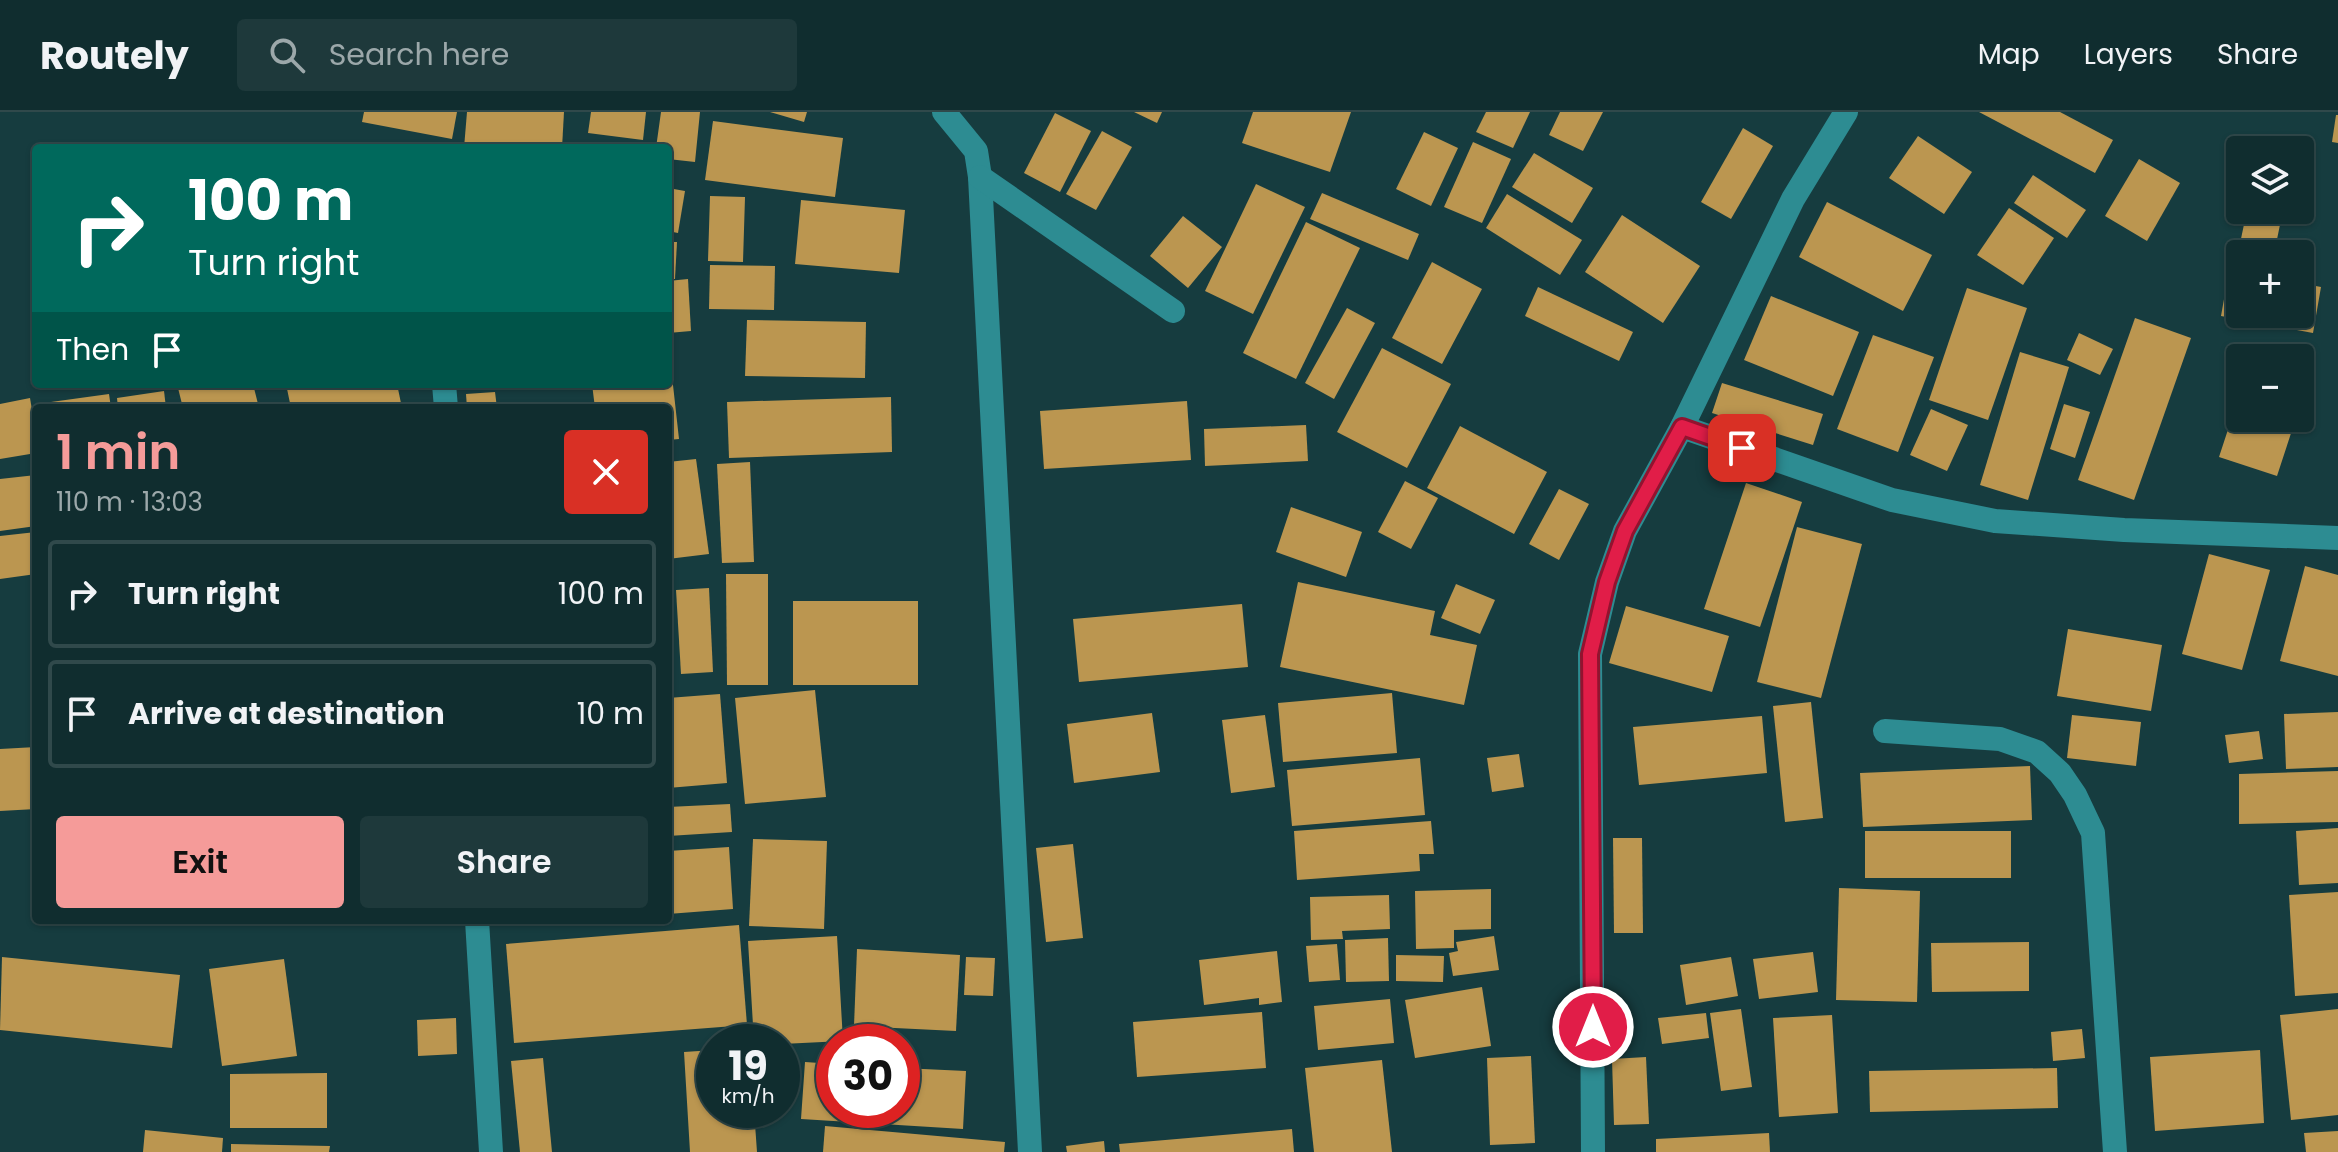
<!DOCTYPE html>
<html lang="en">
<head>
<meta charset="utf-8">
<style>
	body { margin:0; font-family:Poppins,sans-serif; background:#1e393b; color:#f1f3f6; height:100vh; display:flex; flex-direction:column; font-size:30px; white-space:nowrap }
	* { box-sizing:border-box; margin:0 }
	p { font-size:26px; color:#9ca8aa }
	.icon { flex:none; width:44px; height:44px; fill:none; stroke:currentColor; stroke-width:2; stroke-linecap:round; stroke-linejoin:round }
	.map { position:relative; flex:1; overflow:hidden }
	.drawer { position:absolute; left:32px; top:292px; width:640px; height:520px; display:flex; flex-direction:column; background:#102d2f; border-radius:8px; box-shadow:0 2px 6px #0004,0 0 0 2px #30494b }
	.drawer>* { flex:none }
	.top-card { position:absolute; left:32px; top:32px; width:640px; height:244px; border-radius:8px; box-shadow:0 2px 6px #0004,0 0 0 2px #30494b; background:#00695c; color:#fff; overflow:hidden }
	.controls { position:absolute; left:2226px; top:24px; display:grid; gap:16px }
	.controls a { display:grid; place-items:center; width:88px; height:88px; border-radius:8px; background:#102d2f; box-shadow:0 2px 6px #0004,0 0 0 2px #30494b; font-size:40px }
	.speed { position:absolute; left:696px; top:912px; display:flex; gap:16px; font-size:40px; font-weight:700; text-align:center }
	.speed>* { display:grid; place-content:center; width:104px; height:104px; border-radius:50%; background:#102d2f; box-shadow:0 2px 6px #0004,0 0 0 2px #30494b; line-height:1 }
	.speed small { font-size:20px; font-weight:400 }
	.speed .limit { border:12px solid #d22; background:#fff; color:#111 }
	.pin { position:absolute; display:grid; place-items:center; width:68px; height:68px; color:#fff; margin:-34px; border-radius:16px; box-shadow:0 4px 12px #0006 }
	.me { position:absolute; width:88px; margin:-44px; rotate:0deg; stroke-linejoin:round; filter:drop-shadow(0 0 6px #0008) }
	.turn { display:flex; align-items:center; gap:28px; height:168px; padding:0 24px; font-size:36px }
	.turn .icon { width:104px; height:104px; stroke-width:2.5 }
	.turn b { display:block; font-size:56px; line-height:68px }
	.then { display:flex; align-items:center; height:76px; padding:0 24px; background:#0003; gap:16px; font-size:30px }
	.round { display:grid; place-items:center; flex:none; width:84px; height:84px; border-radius:8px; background:#1e393b }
	.head { display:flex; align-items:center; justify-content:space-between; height:136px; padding:0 24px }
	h1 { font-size:48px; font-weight:600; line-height:60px; color:#f59b99 }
	.button { display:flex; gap:16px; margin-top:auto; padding:16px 24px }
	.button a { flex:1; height:92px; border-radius:8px; background:#f59b99; color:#111; font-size:32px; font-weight:600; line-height:92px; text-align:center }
	.button a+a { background:#1e393b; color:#f1f3f6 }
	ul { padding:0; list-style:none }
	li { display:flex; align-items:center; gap:24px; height:108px; margin:0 16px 12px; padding:0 8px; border:4px solid #30494b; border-radius:8px }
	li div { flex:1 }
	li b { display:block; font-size:30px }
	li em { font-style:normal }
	header { display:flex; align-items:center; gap:48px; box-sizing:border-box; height:112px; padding:0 40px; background:#102d2f; border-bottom:2px solid #30494b }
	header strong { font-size:38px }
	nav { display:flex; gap:44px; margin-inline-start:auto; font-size:28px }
	.search { width:560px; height:72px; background:#1e393b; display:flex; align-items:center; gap:20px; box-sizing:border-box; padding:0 28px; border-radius:8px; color:#9ca8aa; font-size:30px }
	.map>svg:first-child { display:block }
	.building { fill:#bb9650 }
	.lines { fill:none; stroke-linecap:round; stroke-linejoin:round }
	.minor { stroke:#2d8c92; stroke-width:24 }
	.route-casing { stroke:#92132f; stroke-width:20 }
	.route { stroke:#e11d48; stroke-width:14 }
</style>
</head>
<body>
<header>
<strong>Routely</strong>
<div class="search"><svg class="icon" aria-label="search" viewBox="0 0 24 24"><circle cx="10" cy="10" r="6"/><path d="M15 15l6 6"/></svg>Search here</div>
<nav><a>Map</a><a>Layers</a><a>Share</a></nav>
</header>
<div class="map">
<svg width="2338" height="1040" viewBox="0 0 2338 1040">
	<rect width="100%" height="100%" fill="#163c3f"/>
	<g class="building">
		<path d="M364,0H457L452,27L362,10Z"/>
		<path d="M467,0H564L562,36H464Z"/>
		<path d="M591,0H646L643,28L588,21Z"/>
		<path d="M661,0H700L695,50L668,47V36H656Z"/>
		<path d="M770,0H807L804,10Z"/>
		<path d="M1134,0H1162L1157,11Z"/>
		<path d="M1253,0H1351L1330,60L1242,31Z"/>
		<path d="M1486,0H1530L1513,36L1476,20Z"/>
		<path d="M1560,0H1603L1583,39L1549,23Z"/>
		<path d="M1979,0H2060L2113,28L2095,61Z"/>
		<path d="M1055,1L1091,19L1060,80L1024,61Z"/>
		<path d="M2336,3H2338V31L2332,30Z"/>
		<path d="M713,9L843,26L835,85L705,68Z"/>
		<path d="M1743,16L1773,34L1731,107L1701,90Z"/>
		<path d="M1102,19L1132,35L1096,98L1066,82Z"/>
		<path d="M1424,20L1458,36L1431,94L1396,77Z"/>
		<path d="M1918,24L1972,60L1944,102L1889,66Z"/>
		<path d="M1473,30L1511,47L1482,111L1444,95Z"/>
		<path d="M1534,41L1593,76L1572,111L1512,75Z"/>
		<path d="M2139,47L2180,71L2147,129L2105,104Z"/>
		<path d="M2033,63L2086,98L2067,126L2014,91Z"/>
		<path d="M1256,72L1305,95L1253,202L1205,179Z"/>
		<path d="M668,76L685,79L678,121L668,119Z"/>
		<path d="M1322,81L1419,122L1408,148L1310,107Z"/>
		<path d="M1507,82L1582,128L1560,163L1486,116Z"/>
		<path d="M710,84L745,85L743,150L708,149Z"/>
		<path d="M801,88L905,98L899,161L795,152Z"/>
		<path d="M1827,90L1932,143L1903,199L1799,145Z"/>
		<path d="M2009,96L2054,126L2023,173L1977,143Z"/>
		<path d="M2247,98H2283L2274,142H2240V147L2237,146Z"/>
		<path d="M1622,103L1700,154L1663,211L1585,160Z"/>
		<path d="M1183,104L1222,135L1188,176L1150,144Z"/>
		<path d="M1306,110L1360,136L1296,267L1243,241Z"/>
		<path d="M668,130H677L675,167H668Z"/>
		<path d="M1432,150L1482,177L1442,252L1392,226Z"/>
		<path d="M710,153L775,154L774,198L709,197Z"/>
		<path d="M2229,159L2240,161V202H2300V171L2321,175L2313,221L2221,204Z"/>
		<path d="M688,167L691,219L668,221V169Z"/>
		<path d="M1538,175L1633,220L1619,249L1525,204Z"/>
		<path d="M1967,176L2027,196L1988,308L1929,288Z"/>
		<path d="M1771,184L1859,220L1833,284L1744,248Z"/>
		<path d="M1347,196L1375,211L1334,287L1305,271Z"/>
		<path d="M2135,206L2191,226L2134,388L2078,368Z"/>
		<path d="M747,208L866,210L865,266L745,264Z"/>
		<path d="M2079,221L2113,237L2100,263L2067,248Z"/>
		<path d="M1873,223L1934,245L1898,340L1837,317Z"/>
		<path d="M1382,236L1451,272L1407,356L1337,320Z"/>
		<path d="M2020,240L2069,255L2028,388L1980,373Z"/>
		<path d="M670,246L679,327L668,328V296H595L592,272H668V247Z"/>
		<path d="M2300,269L2307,271L2301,292H2300Z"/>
		<path d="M1722,271L1823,302L1813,333L1712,301Z"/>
		<path d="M195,272H253L259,296H183L178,276Z"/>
		<path d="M286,272H397L402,296H291Z"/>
		<path d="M164,279L166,296H118L117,286Z"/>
		<path d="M495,280L497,296H467L466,282Z"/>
		<path d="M109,282L111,296H52L51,290Z"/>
		<path d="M2239,284L2240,306H2296L2277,364L2219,345Z"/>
		<path d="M891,285L892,340L729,346L727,290Z"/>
		<path d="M30,286L36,322V341L0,347V292Z"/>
		<path d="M1187,289L1191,348L1044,357L1040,299Z"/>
		<path d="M2064,292L2090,300L2075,346L2050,337Z"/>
		<path d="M1931,297L1968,313L1947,359L1910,343Z"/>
		<path d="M1306,313L1308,349L1205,354L1204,317Z"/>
		<path d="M1460,314L1547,360L1514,422L1427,376Z"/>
		<path d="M696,347L709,442L668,447V350Z"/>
		<path d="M750,350L754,450L722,451L717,352Z"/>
		<path d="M36,363V414L0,419V367Z"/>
		<path d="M1405,369L1438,386L1411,437L1378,420Z"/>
		<path d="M1746,371L1802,390L1760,515L1704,497Z"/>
		<path d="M1559,377L1589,392L1559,448L1529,432Z"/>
		<path d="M1291,395L1362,420L1346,465L1276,440Z"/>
		<path d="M1797,415L1862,432L1821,586L1757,570Z"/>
		<path d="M36,420V462L0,467V424Z"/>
		<path d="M2209,442L2270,458L2242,558L2182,542Z"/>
		<path d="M2305,454L2338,463V564L2280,549Z"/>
		<path d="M726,462H768V573H727Z"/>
		<path d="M1298,470L1435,499L1430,523L1477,533L1464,593L1280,555Z"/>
		<path d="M1456,472L1495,488L1480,522L1441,506Z"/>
		<path d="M709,476L713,560L681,562L676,478Z"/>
		<rect x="793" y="489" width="125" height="84"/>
		<path d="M1242,492L1248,555L1079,570L1073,507Z"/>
		<path d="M1626,494L1729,524L1712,580L1609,551Z"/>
		<path d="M2068,517L2162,533L2151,599L2057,584Z"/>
		<path d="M815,578L826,685L745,692L735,586Z"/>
		<path d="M1392,581L1397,641L1283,650L1278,591Z"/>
		<path d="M720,582L727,671L668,676V586Z"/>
		<path d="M1811,590L1823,706L1785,710L1773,594Z"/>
		<path d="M2338,600V655L2286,657L2284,602Z"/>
		<path d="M1152,601L1160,660L1074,671L1067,612Z"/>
		<path d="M1265,603L1275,675L1231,681L1222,608Z"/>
		<path d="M2072,603L2141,610L2136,654L2067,646Z"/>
		<path d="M1762,604L1767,661L1639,673L1633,615Z"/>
		<path d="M2259,619L2263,647L2229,651L2225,623Z"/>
		<path d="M36,635V697L0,699V637Z"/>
		<path d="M1519,642L1524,675L1492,680L1487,646Z"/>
		<path d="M1420,646L1425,703L1292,714L1287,658Z"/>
		<path d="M2030,654L2032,708L1863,715L1860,661Z"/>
		<path d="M2338,659V710L2239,712V662Z"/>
		<path d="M730,692L732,720L668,724V695Z"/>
		<path d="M1431,709L1434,742H1419L1420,759L1297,768L1294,719Z"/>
		<path d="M2338,716V771L2299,773L2296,719Z"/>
		<rect x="1865" y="719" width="146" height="47"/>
		<path d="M1613,726H1642L1643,821H1614Z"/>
		<path d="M753,727L827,729L824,817L749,814Z"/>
		<path d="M1073,732L1083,826L1046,830L1036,736Z"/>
		<path d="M729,735L733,797L668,802V739Z"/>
		<path d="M1839,776L1920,779L1917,890L1836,888Z"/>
		<path d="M1491,777V817L1454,818V836L1416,837L1415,779Z"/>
		<path d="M2338,780V881L2295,884L2289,783Z"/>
		<path d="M1389,783L1390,817L1342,819L1343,827L1311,828L1310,785Z"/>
		<path d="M207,808H259L260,810L208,814Z"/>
		<path d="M739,813L747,913L514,931L506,832Z"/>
		<path d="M837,824L843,929L782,932V930H754L748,829Z"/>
		<path d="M1494,824L1499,858L1453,864L1449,841L1458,839L1456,830Z"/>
		<path d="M1388,826L1389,869L1346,870L1345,828Z"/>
		<path d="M2029,830V879L1932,880L1931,831Z"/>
		<path d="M1337,832L1340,868L1309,870L1306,834Z"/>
		<path d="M857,837L960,843L956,919L854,914Z"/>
		<path d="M1277,839L1282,890L1259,893V886L1204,893L1199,848Z"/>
		<path d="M1813,840L1818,880L1759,887L1753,847Z"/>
		<path d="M1396,843L1444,844L1443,870L1396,869Z"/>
		<path d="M2,845L180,863L172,936L0,918Z"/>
		<path d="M966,845L995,846L993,884L964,883Z"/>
		<path d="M1731,845L1738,884L1686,893L1680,853Z"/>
		<path d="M284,847L297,944L222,954L209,857Z"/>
		<path d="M1482,875L1491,934L1415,946L1405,888Z"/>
		<path d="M1390,887L1394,931L1318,938L1314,894Z"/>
		<path d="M1741,897L1752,975L1721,979L1710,901Z"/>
		<path d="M2338,897V1003L2291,1008L2280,903Z"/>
		<path d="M1262,900L1266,956L1137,965L1133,910Z"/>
		<path d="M1706,901L1709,926L1662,932L1658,906Z"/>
		<path d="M1832,903L1838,1001L1779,1005L1773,906Z"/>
		<path d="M456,906L457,942L418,944L417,908Z"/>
		<path d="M2082,917L2085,946L2053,949L2051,920Z"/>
		<path d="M714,938V998H754L757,1040H690L684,940Z"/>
		<path d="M2260,938L2264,1011L2155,1019L2150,945Z"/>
		<path d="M1531,944L1535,1031L1490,1033L1487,946Z"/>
		<path d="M1646,945L1649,1012L1614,1013L1612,947Z"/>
		<path d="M543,946L552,1040H520L511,949Z"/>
		<path d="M1382,948L1392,1040H1314L1305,956Z"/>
		<path d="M805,950L834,952V998H902V956L966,959L963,1017L801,1007Z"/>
		<path d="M2057,956L2058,996L1870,1000L1869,959Z"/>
		<path d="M327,961V1016H230V962Z"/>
		<path d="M825,1014L1005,1030L1004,1040H823Z"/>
		<path d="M1292,1017L1294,1040H1120L1119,1032Z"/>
		<path d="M145,1018L223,1026L222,1040H143Z"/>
		<path d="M2338,1019V1040H2306L2304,1021Z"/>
		<path d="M1769,1021L1770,1040H1656V1027Z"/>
		<path d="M1104,1029L1105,1040H1067L1066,1034Z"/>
		<path d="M231,1032L330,1034L329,1040H231Z"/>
	</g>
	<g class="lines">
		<g class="minor">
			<path d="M944,0L976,39L980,65L1030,1040"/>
			<path d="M980,65L1173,199"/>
			<path d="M444,272L446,296"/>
			<path d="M1682,315L1892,388L1995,409L2124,418L2338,426"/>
			<path d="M1885,619L2000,627L2037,640L2060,661L2075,683L2093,721L2115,1040"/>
			<path d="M477,808L491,1040"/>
			<path d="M1593,1040L1590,542L1607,470L1625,419L1682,315L1793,87L1846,0"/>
		</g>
	</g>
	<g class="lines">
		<g class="route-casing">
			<path id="route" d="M1593,915L1590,542L1607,470L1625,419L1682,315L1742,336"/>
		</g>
		<use href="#route" class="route"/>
	</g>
</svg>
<div class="controls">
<a><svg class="icon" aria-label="layers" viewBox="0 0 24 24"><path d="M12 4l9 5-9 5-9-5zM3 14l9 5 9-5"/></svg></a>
<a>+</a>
<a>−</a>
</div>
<div class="speed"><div>19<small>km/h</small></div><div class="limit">30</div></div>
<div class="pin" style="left:1742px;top:336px;background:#d93025"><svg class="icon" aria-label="arrive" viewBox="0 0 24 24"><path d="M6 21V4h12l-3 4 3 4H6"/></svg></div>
<svg class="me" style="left:1593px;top:915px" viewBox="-20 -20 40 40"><circle r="17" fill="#e11d48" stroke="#fff" stroke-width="3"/><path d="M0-11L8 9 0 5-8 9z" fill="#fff"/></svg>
<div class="top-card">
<div class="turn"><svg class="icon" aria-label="right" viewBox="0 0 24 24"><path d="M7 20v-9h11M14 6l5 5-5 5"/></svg><div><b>100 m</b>Turn right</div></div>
<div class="then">Then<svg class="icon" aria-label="arrive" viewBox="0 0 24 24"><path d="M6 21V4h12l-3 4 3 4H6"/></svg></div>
</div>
<section class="drawer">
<div class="head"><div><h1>1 min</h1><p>110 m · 13:03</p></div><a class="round" style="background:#d93025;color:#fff"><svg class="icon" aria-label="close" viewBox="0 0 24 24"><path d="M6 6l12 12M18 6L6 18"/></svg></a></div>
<ul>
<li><svg class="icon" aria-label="right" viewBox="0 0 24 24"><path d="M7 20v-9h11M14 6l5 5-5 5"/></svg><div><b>Turn right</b></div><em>100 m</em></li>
<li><svg class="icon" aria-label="arrive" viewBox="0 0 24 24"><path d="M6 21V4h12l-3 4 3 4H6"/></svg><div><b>Arrive at destination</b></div><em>10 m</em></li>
</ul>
<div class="button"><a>Exit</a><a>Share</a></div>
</section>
</div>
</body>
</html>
